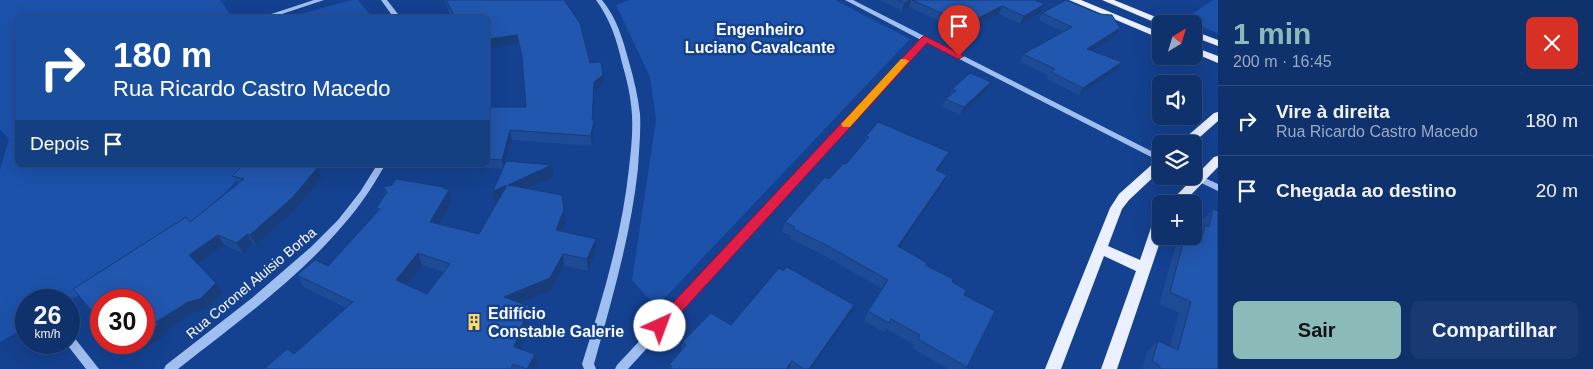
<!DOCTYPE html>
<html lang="pt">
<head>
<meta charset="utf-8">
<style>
	body { margin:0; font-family:Helvetica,sans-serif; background:#183972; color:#f1f3f6; height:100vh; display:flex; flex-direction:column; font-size:19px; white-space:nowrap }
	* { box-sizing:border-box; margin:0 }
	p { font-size:16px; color:#9ba9c2 }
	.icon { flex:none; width:28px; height:28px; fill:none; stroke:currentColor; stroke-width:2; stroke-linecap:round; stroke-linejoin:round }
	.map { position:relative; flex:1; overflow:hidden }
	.side { display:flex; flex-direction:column; background:#0f316c; width:375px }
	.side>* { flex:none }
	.banner { position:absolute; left:15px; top:15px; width:475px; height:152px; border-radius:8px; box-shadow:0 5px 20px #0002,0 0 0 1px #2f4c7f; background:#1a4fa0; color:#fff; overflow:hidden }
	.needle { width:32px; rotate:38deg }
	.fabs { position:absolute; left:1152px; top:15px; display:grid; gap:10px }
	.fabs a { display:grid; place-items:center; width:50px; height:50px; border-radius:8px; background:#0f316c; box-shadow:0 5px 20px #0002,0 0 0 1px #2f4c7f; font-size:25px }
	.speed { position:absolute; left:15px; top:289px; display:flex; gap:10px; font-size:25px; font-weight:700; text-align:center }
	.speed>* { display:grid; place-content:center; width:65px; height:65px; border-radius:50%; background:#0f316c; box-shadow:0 5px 20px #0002,0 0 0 1px #2f4c7f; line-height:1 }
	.speed small { font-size:12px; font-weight:400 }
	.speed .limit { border:8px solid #d22; background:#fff; color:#111 }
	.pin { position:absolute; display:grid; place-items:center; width:42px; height:42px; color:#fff; margin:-51px -21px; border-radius:50% 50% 50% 0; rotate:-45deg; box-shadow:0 0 5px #0007 }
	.pin .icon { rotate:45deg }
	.me { position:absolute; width:55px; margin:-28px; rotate:43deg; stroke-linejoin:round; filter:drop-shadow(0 0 4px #0008) }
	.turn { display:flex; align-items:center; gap:18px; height:105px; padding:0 15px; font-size:22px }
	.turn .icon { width:65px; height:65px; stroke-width:2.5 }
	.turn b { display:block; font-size:35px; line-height:42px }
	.then { display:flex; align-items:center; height:48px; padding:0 15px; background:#0003; gap:10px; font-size:19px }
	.round { display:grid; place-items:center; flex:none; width:52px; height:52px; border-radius:8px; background:#183972 }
	.summary { display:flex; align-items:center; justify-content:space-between; height:85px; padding:0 15px }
	h1 { font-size:30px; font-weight:600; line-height:38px; color:#8bbbb9 }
	.cta { display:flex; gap:10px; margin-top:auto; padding:10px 15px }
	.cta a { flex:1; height:58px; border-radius:8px; background:#8bbbb9; color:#111; font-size:20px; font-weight:600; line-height:58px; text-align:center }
	.cta a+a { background:#183972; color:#f1f3f6 }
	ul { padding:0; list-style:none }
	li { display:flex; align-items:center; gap:15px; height:70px; padding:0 15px; border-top:1px solid #2f4c7f }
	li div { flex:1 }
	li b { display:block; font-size:19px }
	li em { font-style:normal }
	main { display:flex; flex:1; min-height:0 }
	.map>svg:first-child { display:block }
	.green { fill:#1c52aa }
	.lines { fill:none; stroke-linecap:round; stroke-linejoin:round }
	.minor { fill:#a0bff1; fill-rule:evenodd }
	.major { fill:#eaf0ff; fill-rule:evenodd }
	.wall { fill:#1d4b96; fill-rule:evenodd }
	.shaded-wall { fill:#183d7a }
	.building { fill:#2257af; stroke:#183d7a; fill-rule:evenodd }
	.route { fill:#e11d48; stroke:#92132f }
	.slow { fill:#f59e0b }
	.labels { text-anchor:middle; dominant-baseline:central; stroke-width:5; stroke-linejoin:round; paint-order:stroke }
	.street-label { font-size:14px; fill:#fff; stroke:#144190 }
	.far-district-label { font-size:16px; font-weight:bold; fill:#fff; stroke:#144190 }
	.near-poi-label { font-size:16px; font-weight:bold; fill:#fff; stroke:#144190; text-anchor:start }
</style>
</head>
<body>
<main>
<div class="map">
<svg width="1218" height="369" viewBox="0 0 1218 369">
	<rect width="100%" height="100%" fill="#144190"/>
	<g class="green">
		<path d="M0,0H220L232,17L18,18V165H245L231,187L176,236L69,301L26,300V327L0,342V170L9,139L0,129Z"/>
		<path d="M352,0H358L372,17H289Z"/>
		<path d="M630,0H835L910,39L659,304L647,297L632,280L656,120L650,77L616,5Z"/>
		<path d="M1213,0H1218V33L1183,20Z"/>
	</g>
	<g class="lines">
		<g class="minor">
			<path d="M314,0H324L270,18H259Z"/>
			<path d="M381,0H387L401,18H394Z"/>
			<path d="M596,0H602C617,18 623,40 629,62C634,79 638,97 640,114C641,132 639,150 638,168C631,235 612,299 594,364L596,369H584L582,364C602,300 622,235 629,168C631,151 633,132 632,115C631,97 627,80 622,63C617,40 610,19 596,0Z"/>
			<path d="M845,0H853L1161,156V162L926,42L628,369H615L617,365L921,40Z"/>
			<path d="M377,165H385C373,186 360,206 344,224C297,280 235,324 178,369H164L166,365L252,298L311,247L338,220L360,192Z"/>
			<path d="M1194,173L1218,184V191L1191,178L1190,176H1194Z"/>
			<path d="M69,334L73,336L99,369H86L65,342H69Z"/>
		</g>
		<g class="major">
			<path d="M1069,0H1081L1161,33V39Z"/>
			<path d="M1102,0H1114L1173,24L1161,25Z"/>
			<path d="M1194,31L1218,40V46L1194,37Z"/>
			<path d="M1194,47L1218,56V63L1194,53Z"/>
			<path d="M1218,112V121L1192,144H1178L1214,113Z"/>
			<path d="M1218,156V167L1182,204H1168L1214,157Z"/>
			<path d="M1161,159V170L1129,200L1122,209L1108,246L1140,260L1154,219L1156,216L1161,214L1162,236L1117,369H1101L1136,271L1104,256L1061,369H1045L1110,208L1119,194L1157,160Z"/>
		</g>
	</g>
	<g class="wall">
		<path d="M444,0H564L590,63L603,75V85L594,91L592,120H594V130L592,146L512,140L505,165L553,177L528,189L565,222L561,231L596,239V251L588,271L564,266L551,290L520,303L531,318L520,349L535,354L537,366L535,369H264L294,354L346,308L303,287L297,275L328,266L377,212L376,208L386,194L383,187H444L452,202L439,224L479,234L497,203H495L493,191L503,169L452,165H488V107H526L523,63L518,44L488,48V18H452L445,3ZM422,265L443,272L427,294L406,284Z"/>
		<path d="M879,0H1035L1045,4L1041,12L1020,24L999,14L962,32L909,7L902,11Z"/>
		<path d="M1042,13L1116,35L1091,51L1117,70L1079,95L1046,79L1049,76L1020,62L1023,54L1063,32L1039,20Z"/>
		<path d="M991,82L987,90L960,115L942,107L945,99L949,96L952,89Z"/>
		<path d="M866,136L944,162L938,171L947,175L942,185L900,247L925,265L952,282L964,295L967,367L966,369H948L912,348L914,345L886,329L884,332L864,321L868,311L882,289L825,256L790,239L791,236L782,232L785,222L846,164L864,143Z"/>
		<path d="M318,167L322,177L296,208L256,245L253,244L243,253L224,245L198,264L223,293L208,308L195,312L164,332L166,335L140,351L132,342H144L190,222L237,184L232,176Z"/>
		<path d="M1213,209L1218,369H1142L1147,352L1158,341L1170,346L1179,313L1159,304L1175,248L1185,236L1193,240L1194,237L1200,230L1203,220Z"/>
		<path d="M851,313L811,369H669V365L682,350H681L682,342L731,325Z"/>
	</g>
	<g class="shaded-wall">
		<path d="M911,0L909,7L902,11L904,3Z"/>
		<path d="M1045,4L1041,12L1020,24L1024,16Z"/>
		<path d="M1002,6L999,14L962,32L966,24Z"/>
		<path d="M1120,28L1116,35L1082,57L1087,49Z"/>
		<path d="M517,35L518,44L488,48V39Z"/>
		<path d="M1122,62L1117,70L1079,95L1083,88Z"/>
		<path d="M603,75V85L594,91L592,130L594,82Z"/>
		<path d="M991,82L987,90L960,115L964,107Z"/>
		<path d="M594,120V130L592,146L591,136Z"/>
		<path d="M510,130L512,140L503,169L502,160Z"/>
		<path d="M949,152L944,162L931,180L936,170Z"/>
		<path d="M552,165L553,177L509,197L508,185Z"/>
		<path d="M318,167L322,177L296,208L256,245L250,235Z"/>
		<path d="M947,175L942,185L894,256L898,246Z"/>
		<path d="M507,185L509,197L495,203L493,191Z"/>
		<path d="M444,187L446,195L449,190L452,202L433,234L430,222Z"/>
		<path d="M564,210L565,222L557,242L556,230Z"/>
		<path d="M247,234L253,244L243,253L237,243Z"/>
		<path d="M218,235L224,245L196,265L189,255Z"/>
		<path d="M596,239V251L588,271L587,259Z"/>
		<path d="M418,253L422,265L401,292L396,280Z"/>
		<path d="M563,254L564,266L551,290L506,309L504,297Z"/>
		<path d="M216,283L223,293L208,308L195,312L164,332L166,335L140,351L132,342H144V334L156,322Z"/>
		<path d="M854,305L851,313L811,369H809Z"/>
		<path d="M101,306V320L92,311Z"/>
		<path d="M529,306L531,318L517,359L514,347Z"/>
		<path d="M535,354L537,366L535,369H527Z"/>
		<path d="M792,361L789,369H786Z"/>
	</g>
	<g class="building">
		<path d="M446,0H564L580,23L590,63L601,62L603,75L594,82L592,120H594L591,136L510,130L502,160L488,159V107H526L522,56L517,35L488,39V18H458L455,17Z"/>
		<path d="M898,0H911L904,3Z"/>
		<path d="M912,0H1035L1045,4L1024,16L1002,6L966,24Z"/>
		<path d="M1066,0L1100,14L1112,15L1120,28L1087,49L1122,62L1083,88L1051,72L1055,69L1023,54L1072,27L1042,13Z"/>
		<path d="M970,73L991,82L964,107L945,99L956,91L952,89Z"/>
		<path d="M878,122L949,152L936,170L947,175L898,246L927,263L925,265L953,279L952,282L966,290L964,295L995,311L967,367L918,339L920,335L891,319L889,323L868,311L888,280L828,246L793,229L795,227L785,222L825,177L829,179L844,163L846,164L869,137L866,136Z"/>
		<path d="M506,161L552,165L508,185L562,195L564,210L556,230L596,239L587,259L563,254L550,278L504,297L529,306L514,347L535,354L527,369L513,364L511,369H264L287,349L294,354L353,302L297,275L315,260L328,266L380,209L376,208L387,192L383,187L392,185L396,179L444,187L443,188L449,190L430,222L479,234L507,185L493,191ZM418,253L450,264L427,294L396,280Z"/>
		<path d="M243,165H304L318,167L292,198L250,235L247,234L237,243L218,235L189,255L216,283L200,299L188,302L156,322L158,325L144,334V300H101V306L92,311L73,289L186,217L190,222L244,179L232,176Z"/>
		<path d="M1213,209L1218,211V369H1161L1158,364L1152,361L1158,341L1178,350L1191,302L1170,292L1185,236L1201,243L1205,225L1209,227Z"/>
		<path d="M787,267L854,305L809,369H804L792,361L786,369H669L672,366L669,365L686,345L682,342L711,313L731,325L779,268L783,271Z"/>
	</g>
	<path class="route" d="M925,36L964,56L959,59L956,58L927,43L665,330L660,332L655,330L653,326L655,322L922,37Z"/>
	<path class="slow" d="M901,59H905L909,61L850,127H843L841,124L843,122Z"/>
	<defs>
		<g id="building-bare" transform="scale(1.35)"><path d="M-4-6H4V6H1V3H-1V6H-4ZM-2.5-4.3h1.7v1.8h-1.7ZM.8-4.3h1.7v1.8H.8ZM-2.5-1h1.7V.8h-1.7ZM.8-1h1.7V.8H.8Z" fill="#ffdc60" stroke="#144190" stroke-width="2.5" paint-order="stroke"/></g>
	</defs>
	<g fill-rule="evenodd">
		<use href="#building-bare" x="474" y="322"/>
	</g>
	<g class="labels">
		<g class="street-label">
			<text transform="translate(251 283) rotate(-40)">Rua Coronel Aluisio Borba</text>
		</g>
		<g class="far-district-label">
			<text x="760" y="29">Engenheiro<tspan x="760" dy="18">Luciano Cavalcante</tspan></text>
		</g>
		<g class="near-poi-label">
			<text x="488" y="313">Edifício<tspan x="488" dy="18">Constable Galerie</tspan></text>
		</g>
	</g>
</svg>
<div class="fabs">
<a><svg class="needle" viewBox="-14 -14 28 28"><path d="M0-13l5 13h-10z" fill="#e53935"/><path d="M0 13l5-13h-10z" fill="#9ba9c2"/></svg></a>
<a><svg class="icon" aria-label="sound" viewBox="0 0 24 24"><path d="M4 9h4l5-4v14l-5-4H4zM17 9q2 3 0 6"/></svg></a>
<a><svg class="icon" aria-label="layers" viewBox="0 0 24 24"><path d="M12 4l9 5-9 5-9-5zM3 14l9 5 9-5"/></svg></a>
<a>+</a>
</div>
<div class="speed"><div>26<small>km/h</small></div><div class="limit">30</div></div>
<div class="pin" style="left:959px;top:56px;background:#d93025"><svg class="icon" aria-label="arrive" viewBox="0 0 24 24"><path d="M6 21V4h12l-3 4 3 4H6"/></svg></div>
<svg class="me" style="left:660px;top:326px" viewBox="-20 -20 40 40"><circle r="19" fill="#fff"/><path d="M0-13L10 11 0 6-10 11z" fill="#e11d48"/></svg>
<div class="banner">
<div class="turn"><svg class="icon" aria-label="right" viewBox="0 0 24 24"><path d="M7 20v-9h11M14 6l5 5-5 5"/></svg><div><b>180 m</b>Rua Ricardo Castro Macedo</div></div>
<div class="then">Depois<svg class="icon" aria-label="arrive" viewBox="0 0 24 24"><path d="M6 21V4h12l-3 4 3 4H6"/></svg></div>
</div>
</div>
<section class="side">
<div class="summary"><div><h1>1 min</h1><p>200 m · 16:45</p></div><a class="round" style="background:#d93025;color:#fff"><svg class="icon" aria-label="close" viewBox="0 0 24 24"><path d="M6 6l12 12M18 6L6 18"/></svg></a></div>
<ul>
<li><svg class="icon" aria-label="right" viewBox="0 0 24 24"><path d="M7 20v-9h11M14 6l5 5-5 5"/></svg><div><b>Vire à direita</b><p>Rua Ricardo Castro Macedo</p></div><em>180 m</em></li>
<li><svg class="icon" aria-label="arrive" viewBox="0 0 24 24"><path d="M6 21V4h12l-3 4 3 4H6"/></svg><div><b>Chegada ao destino</b></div><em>20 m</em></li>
</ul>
<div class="cta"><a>Sair</a><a>Compartilhar</a></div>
</section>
</main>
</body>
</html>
